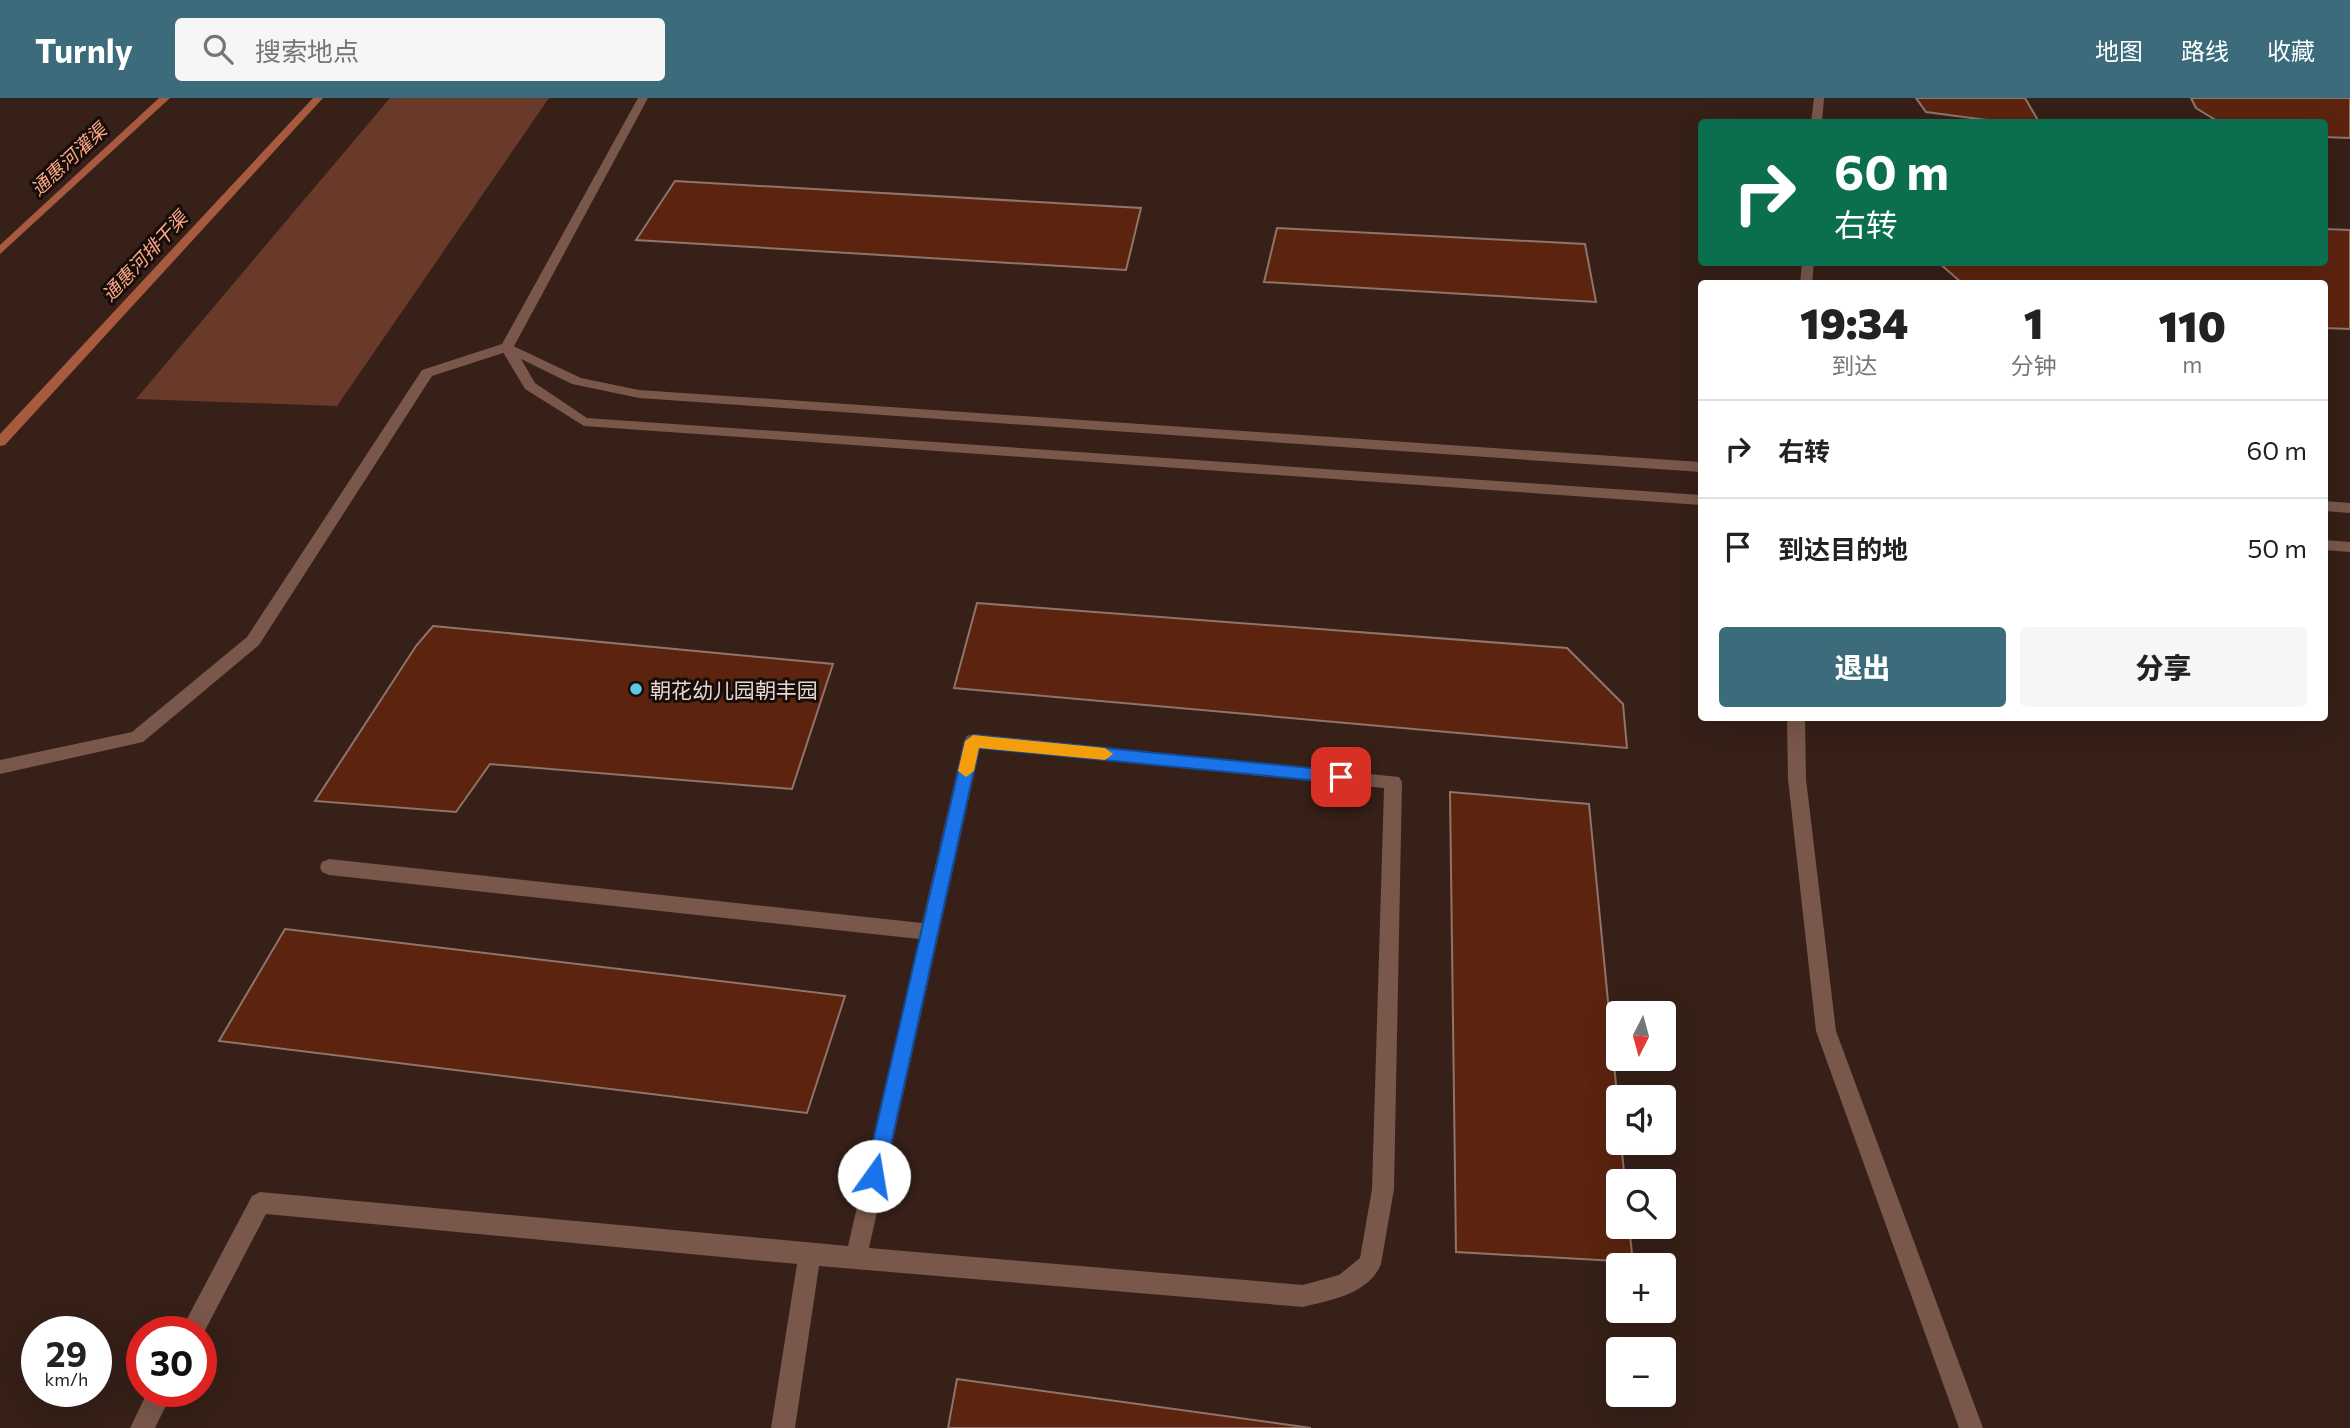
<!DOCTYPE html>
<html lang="zh">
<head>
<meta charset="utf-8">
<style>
	body { margin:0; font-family:Commissioner,"Noto Sans SC",sans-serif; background:#f6f6f6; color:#222; height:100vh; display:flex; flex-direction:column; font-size:26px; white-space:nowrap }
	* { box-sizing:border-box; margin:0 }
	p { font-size:23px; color:#767676 }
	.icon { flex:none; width:38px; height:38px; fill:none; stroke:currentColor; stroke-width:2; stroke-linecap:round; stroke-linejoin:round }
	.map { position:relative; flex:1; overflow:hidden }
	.side { position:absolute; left:1698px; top:182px; width:630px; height:441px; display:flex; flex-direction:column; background:#fff; border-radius:7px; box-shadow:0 7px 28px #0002 }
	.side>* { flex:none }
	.hud { position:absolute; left:1698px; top:21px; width:630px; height:147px; border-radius:7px; box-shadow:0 7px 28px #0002; background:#0b6e4f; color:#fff; overflow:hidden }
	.needle { width:46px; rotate:186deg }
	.tools { position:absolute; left:1606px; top:903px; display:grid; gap:14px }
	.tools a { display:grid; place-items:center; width:70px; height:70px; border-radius:7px; background:#fff; box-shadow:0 7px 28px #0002; font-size:35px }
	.speed { position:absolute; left:21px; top:1218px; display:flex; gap:14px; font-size:35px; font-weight:700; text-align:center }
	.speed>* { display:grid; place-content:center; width:91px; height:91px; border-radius:50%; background:#fff; box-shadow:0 7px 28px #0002; line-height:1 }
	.speed small { font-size:18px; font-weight:400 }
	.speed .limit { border:10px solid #d22; background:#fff; color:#111 }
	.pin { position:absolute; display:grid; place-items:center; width:60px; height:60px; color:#fff; margin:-30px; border-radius:14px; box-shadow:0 4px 10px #0006 }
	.me { position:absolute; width:77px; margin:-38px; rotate:13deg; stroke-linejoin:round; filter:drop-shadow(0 0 5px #0008) }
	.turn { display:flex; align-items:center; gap:24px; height:147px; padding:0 21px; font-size:32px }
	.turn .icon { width:91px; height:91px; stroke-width:2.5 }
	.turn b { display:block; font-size:49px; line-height:60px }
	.eta { display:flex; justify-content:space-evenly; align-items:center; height:119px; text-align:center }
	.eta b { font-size:42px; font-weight:800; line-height:49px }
	.cta { display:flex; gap:14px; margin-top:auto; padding:14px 21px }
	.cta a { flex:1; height:80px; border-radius:7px; background:#3c6c7b; color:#fff; font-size:28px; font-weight:800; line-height:80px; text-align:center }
	.cta a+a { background:#f6f6f6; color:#222 }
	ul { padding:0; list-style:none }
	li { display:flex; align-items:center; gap:21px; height:98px; padding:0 21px; border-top:2px solid #e0e0e0 }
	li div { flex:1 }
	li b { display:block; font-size:26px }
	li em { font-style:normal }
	header { display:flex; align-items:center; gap:42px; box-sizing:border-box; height:98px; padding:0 35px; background:#3c6c7b; color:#fff }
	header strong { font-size:33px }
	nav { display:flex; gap:38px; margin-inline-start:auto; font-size:24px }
	.search { width:490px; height:63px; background:#f6f6f6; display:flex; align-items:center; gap:18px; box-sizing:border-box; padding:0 24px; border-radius:7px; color:#767676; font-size:26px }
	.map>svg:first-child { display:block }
	.green { fill:#693a29 }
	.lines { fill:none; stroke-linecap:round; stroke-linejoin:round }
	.stream { fill:#a75a3e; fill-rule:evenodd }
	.building { fill:#5c240f; stroke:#8f746a; stroke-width:2 }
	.minor { fill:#79574b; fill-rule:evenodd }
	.tertiary { fill:#79574b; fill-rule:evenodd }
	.route { fill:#1a73e8; stroke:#114b97; stroke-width:2 }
	.slow { fill:#f59e0b }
	.poi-dot { fill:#5cc7e8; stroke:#160d09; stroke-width:2.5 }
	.labels { text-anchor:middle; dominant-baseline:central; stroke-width:6; stroke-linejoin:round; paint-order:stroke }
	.far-water-label { font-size:19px; font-style:italic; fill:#fea788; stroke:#160d09 }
	.poi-label { font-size:21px; fill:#e5d6d0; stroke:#160d09; text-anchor:start }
</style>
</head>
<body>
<header>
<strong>Turnly</strong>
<div class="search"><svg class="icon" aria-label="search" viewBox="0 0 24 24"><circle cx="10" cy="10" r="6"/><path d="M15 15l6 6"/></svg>搜索地点</div>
<nav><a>地图</a><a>路线</a><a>收藏</a></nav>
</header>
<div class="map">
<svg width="2350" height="1330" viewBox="0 0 2350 1330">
	<rect width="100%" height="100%" fill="#362018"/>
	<path class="green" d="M390,0H549L337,308L136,301Z"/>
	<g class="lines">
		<g class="stream">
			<path d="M159,0H170L0,156V147Z"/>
			<path d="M313,0H323L5,347L0,348V336Z"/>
		</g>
	</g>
	<g class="building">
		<path d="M1916,0H2025L2039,24H2002L1926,14Z"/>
		<path d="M2191,0H2350V40L2324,39V24H2219L2196,10Z"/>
		<path d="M675,83L1141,110L1126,172L636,142Z"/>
		<path d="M1277,130L1585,146L1596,204L1264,184Z"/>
		<path d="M2324,131L2350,132V231L2324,230V186H1963L1938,164H2324Z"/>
		<path d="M977,505L1567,550L1623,606L1627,650L954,590Z"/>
		<path d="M433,528L833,566L792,691L490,666L456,714L315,703L416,548Z"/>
		<path d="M1450,694L1589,706L1619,1018V1045H1621L1625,1083H1619V1129H1629L1633,1164L1456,1154Z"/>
		<path d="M285,831L845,898L807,1015L219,943Z"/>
		<path d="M957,1281L1311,1330H948Z"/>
	</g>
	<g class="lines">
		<g class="minor">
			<path d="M638,0H648L512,252L432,278L259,547L143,644L0,676V662L132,634L247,539L422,272L502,246Z"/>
			<path d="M973,636L1399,679L1402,684L1394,1091L1381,1166C1369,1196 1331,1202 1303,1209L819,1168L795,1330H771L797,1166L266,1116L201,1240V1234H180L252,1098L260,1094L848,1148L919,841L329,777L322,774L320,769L322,764L329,761L922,825L964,643L967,638ZM980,650L1384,690L1372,1091L1360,1160L1339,1177L1303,1187L869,1150Z"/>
			<path d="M148,1293H173L155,1330H130Z"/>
		</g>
		<g class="tertiary">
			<path d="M1814,0H1824L1822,24H1811Z"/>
			<path d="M1802,164H1814L1812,186H1800Z"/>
			<path d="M507,245L581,280L639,292L1701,364V374L639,300L572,286L521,261L535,285L587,320L1701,397V407L584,328L525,291L500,249Z"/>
			<path d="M2324,403L2350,405V415L2324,413Z"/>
			<path d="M2324,442L2350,444V454L2324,452Z"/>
			<path d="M1787,620H1805L1806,681L1836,933L1983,1330H1959L1816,933L1788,681Z"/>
		</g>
	</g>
	<path class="route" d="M973,637L1341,673L1349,679L1341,685L979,650L884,1078L881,1085L874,1088L868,1085L865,1078L965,643Z"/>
	<path class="slow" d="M973,637L1105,650L1113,656L1105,662L979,650L974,673L966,679L958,673L965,643Z"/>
	<circle class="poi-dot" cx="636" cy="591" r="7"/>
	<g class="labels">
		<g class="far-water-label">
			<text transform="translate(68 61) rotate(-43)">通惠河灌渠</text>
			<text transform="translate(144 158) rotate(-47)">通惠河排干渠</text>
		</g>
		<g class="poi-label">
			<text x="650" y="591">朝花幼儿园朝丰园</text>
		</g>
	</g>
</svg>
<div class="tools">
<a><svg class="needle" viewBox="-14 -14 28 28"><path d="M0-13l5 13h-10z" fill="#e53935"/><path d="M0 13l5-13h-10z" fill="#767676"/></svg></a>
<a><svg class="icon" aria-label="sound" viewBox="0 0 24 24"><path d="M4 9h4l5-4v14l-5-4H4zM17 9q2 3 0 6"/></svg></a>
<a><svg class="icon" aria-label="search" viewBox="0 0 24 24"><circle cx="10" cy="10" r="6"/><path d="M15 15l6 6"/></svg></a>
<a>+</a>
<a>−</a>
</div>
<div class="speed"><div>29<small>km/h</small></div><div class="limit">30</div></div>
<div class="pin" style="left:1341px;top:679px;background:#d93025"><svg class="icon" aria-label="arrive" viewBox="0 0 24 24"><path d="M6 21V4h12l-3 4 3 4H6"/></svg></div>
<svg class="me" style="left:874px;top:1078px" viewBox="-20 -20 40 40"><circle r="19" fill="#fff"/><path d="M0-13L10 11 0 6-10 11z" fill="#1a73e8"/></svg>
<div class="hud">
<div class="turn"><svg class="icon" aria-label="right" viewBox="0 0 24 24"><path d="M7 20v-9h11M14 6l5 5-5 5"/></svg><div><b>60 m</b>右转</div></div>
</div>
<section class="side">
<div class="eta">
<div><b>19:34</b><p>到达</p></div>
<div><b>1</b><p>分钟</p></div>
<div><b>110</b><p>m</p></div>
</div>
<ul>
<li><svg class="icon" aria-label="right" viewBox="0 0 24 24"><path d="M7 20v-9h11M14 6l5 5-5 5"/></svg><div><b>右转</b></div><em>60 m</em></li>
<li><svg class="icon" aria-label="arrive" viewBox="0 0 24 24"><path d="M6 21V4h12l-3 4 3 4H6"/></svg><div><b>到达目的地</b></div><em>50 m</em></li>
</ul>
<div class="cta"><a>退出</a><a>分享</a></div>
</section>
</div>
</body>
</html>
